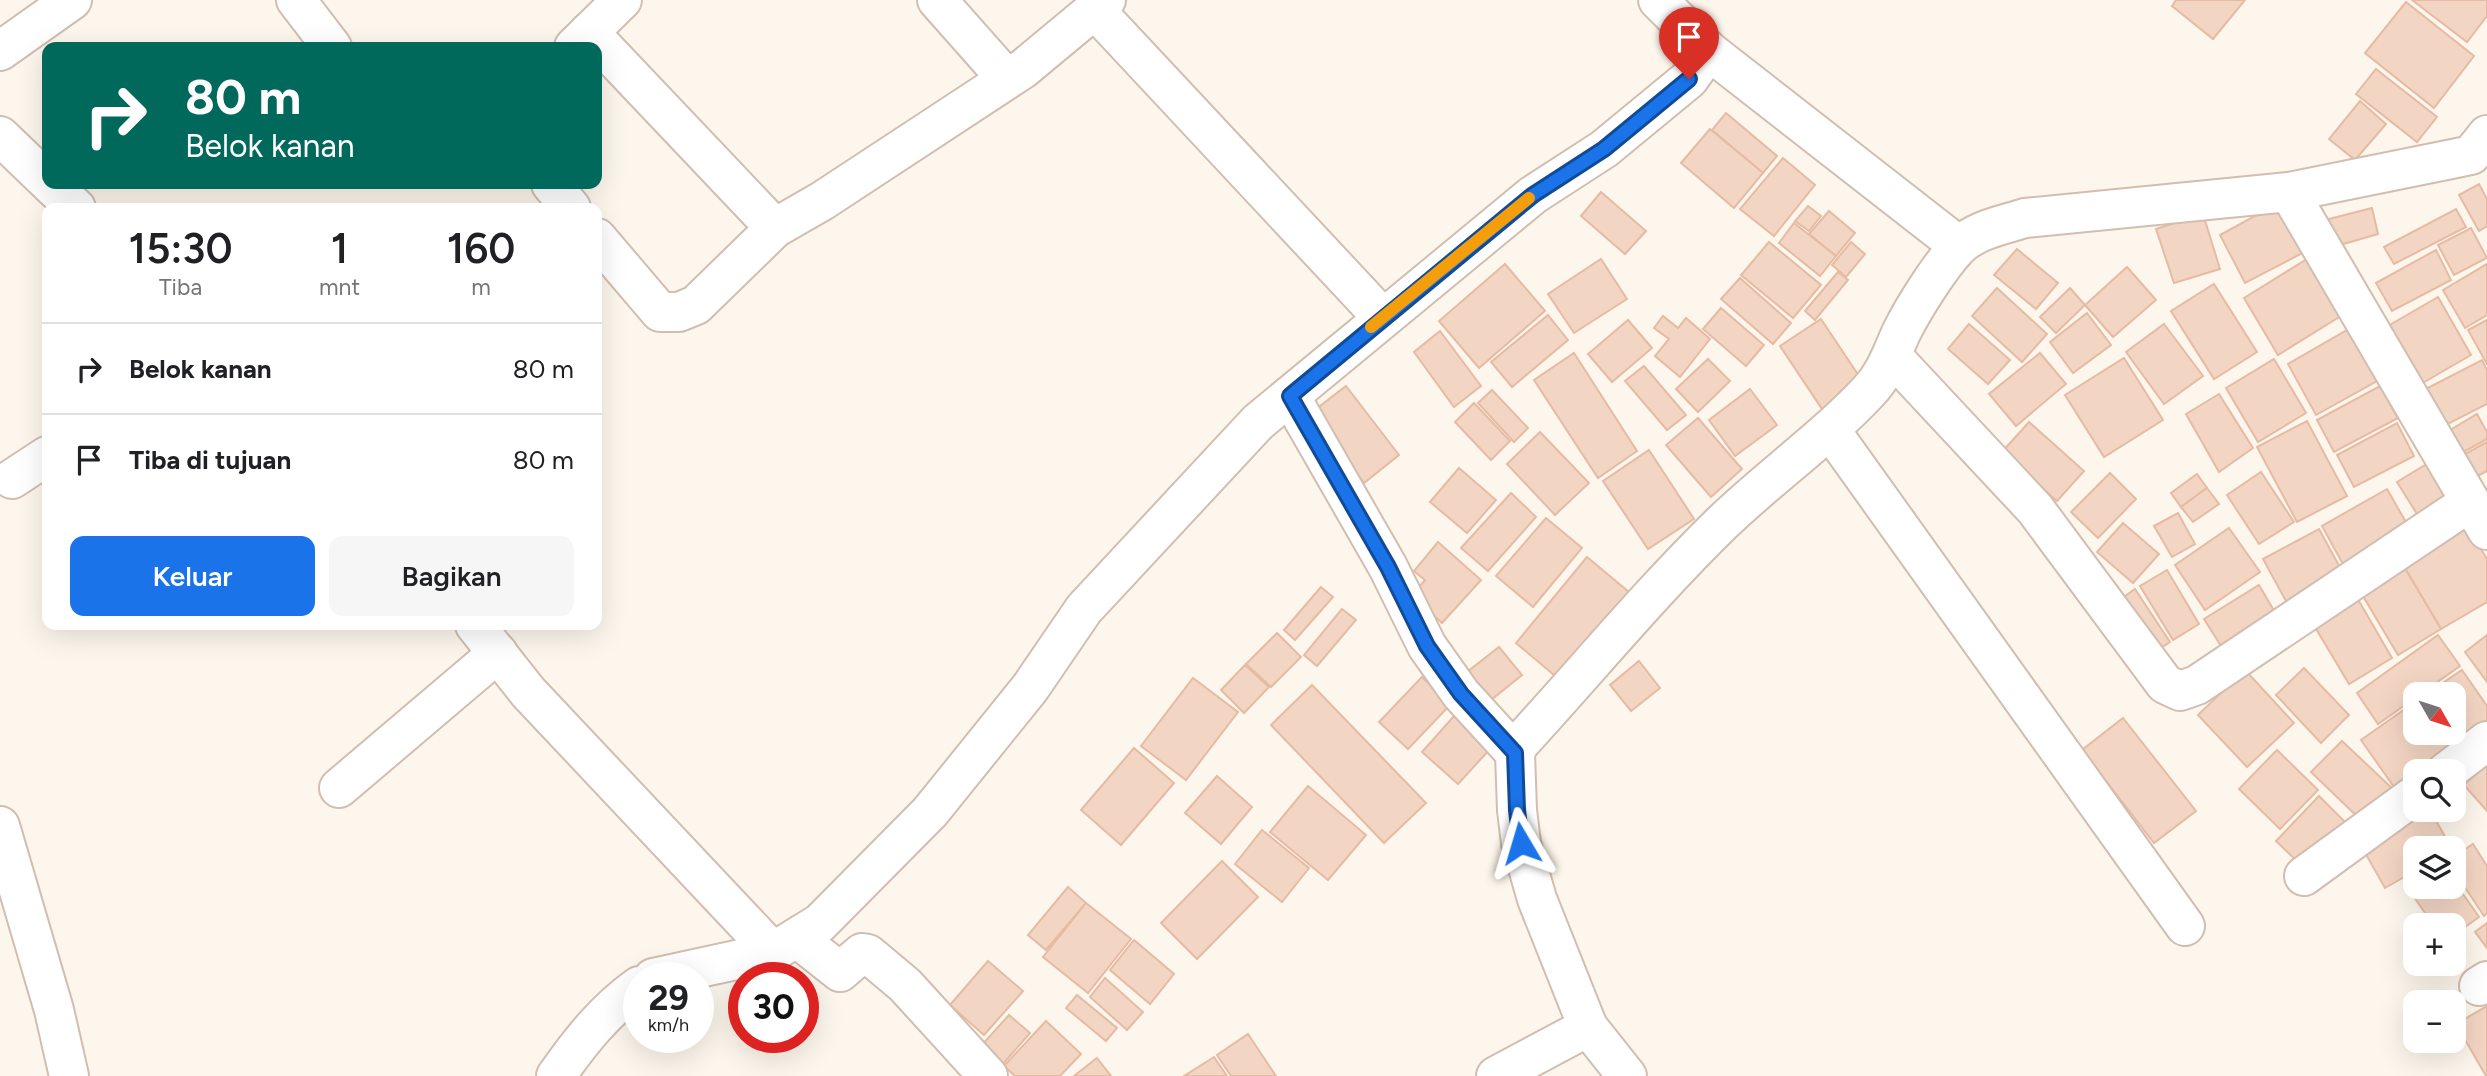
<!DOCTYPE html>
<html lang="id">
<head>
<meta charset="utf-8">
<style>
	body { margin:0; font-family:Figtree,sans-serif; background:#f6f6f6; color:#202124; height:100vh; display:flex; flex-direction:column; font-size:26px; white-space:nowrap }
	* { box-sizing:border-box; margin:0 }
	p { font-size:23px; color:#757577 }
	.icon { flex:none; width:38px; height:38px; fill:none; stroke:currentColor; stroke-width:2; stroke-linecap:round; stroke-linejoin:round }
	.map { position:relative; flex:1; overflow:hidden }
	.sheet { position:absolute; left:42px; top:203px; width:560px; height:427px; display:flex; flex-direction:column; background:#fff; border-radius:14px; box-shadow:0 7px 28px #0002 }
	.sheet>* { flex:none }
	.banner { position:absolute; left:42px; top:42px; width:560px; height:147px; border-radius:14px; box-shadow:0 7px 28px #0002; background:#00695c; color:#fff; overflow:hidden }
	.needle { width:46px; rotate:129deg }
	.tools { position:absolute; left:2403px; top:682px; display:grid; gap:14px }
	.tools a { display:grid; place-items:center; width:63px; height:63px; border-radius:14px; background:#fff; box-shadow:0 7px 28px #0002; font-size:35px }
	.speed { position:absolute; left:623px; top:962px; display:flex; gap:14px; font-size:35px; font-weight:700; text-align:center }
	.speed>* { display:grid; place-content:center; width:91px; height:91px; border-radius:50%; background:#fff; box-shadow:0 7px 28px #0002; line-height:1 }
	.speed small { font-size:18px; font-weight:400 }
	.speed .limit { border:10px solid #d22; background:#fff; color:#111 }
	.pin { position:absolute; display:grid; place-items:center; width:60px; height:60px; color:#fff; margin:-72px -30px; border-radius:50% 50% 50% 0; rotate:-45deg; box-shadow:0 0 7px #0007 }
	.pin .icon { rotate:45deg }
	.me { position:absolute; width:77px; margin:-38px; rotate:353deg; stroke-linejoin:round; filter:drop-shadow(0 0 5px #0008) }
	.turn { display:flex; align-items:center; gap:24px; height:147px; padding:0 28px; font-size:32px }
	.turn .icon { width:91px; height:91px; stroke-width:2.5 }
	.turn b { display:block; font-size:49px; line-height:60px }
	.eta { display:flex; justify-content:space-evenly; align-items:center; height:119px; text-align:center }
	.eta b { font-size:42px; font-weight:600; line-height:49px }
	.button { display:flex; gap:14px; margin-top:auto; padding:14px 28px }
	.button a { flex:1; height:80px; border-radius:14px; background:#1a73e8; color:#fff; font-size:28px; font-weight:600; line-height:80px; text-align:center }
	.button a+a { background:#f6f6f6; color:#202124 }
	ul { padding:0; list-style:none }
	li { display:flex; align-items:center; gap:21px; height:91px; padding:0 28px; border-top:2px solid #e0e0e0 }
	li div { flex:1 }
	li b { display:block; font-size:26px }
	li em { font-style:normal }
	.map>svg:first-child { display:block }
	.building { fill:#f3d5c3; stroke:#e6bba3; stroke-width:2 }
	.lines { fill:none; stroke-linecap:round; stroke-linejoin:round }
	.minor-casing { stroke:#d1beb0; stroke-width:42 }
	.minor { stroke:#fff; stroke-width:38 }
	.route-casing { stroke:#114b97; stroke-width:18 }
	.route { stroke:#1a73e8; stroke-width:12 }
	.slow { stroke:#f59e0b; stroke-width:12 }
</style>
</head>
<body>
<div class="map">
<svg width="2487" height="1076" viewBox="0 0 2487 1076">
	<rect width="100%" height="100%" fill="#fdf6ec"/>
	<g class="building">
		<path d="M2176,0H2245L2213,39L2172,6Z"/>
		<path d="M2412,0H2487V16L2467,42Z"/>
		<path d="M2406,2L2474,56L2434,108L2365,53Z"/>
		<path d="M2376,69L2437,117L2417,142L2356,94Z"/>
		<path d="M2360,101L2386,124L2355,160L2329,139Z"/>
		<path d="M1726,113L1777,156L1763,173L1712,130Z"/>
		<path d="M1710,129L1763,173L1734,208L1681,163Z"/>
		<path d="M1783,158L1815,185L1774,236L1740,209Z"/>
		<path d="M2479,184L2487,199V226L2479,231L2459,195Z"/>
		<path d="M1601,192L1646,231L1625,254L1581,216Z"/>
		<path d="M2284,200L2310,249L2245,283L2220,235Z"/>
		<path d="M1808,206L1821,216L1809,231L1795,221Z"/>
		<path d="M2372,208L2378,234L2333,247L2325,220Z"/>
		<path d="M2456,209L2466,227L2394,264L2384,247Z"/>
		<path d="M1829,211L1855,233L1836,256L1809,234Z"/>
		<path d="M2203,214L2220,269L2174,283L2156,229Z"/>
		<path d="M1794,223L1836,256L1820,276L1779,243Z"/>
		<path d="M2471,228L2487,258L2454,275L2438,245Z"/>
		<path d="M1769,242L1821,285L1793,318L1741,275Z"/>
		<path d="M1851,242L1865,254L1846,277L1832,265Z"/>
		<path d="M2017,249L2058,283L2036,309L1994,275Z"/>
		<path d="M2436,250L2451,280L2392,311L2376,283Z"/>
		<path d="M2315,254L2349,311L2278,355L2244,298Z"/>
		<path d="M1601,259L1627,299L1574,333L1548,294Z"/>
		<path d="M1505,264L1545,311L1479,368L1439,321Z"/>
		<path d="M2487,264V315L2465,328L2443,290Z"/>
		<path d="M2127,267L2156,300L2113,337L2085,305Z"/>
		<path d="M1838,272L1848,280L1815,320L1805,311Z"/>
		<path d="M1740,278L1791,323L1773,344L1721,299Z"/>
		<path d="M2214,284L2257,352L2214,379L2171,311Z"/>
		<path d="M1997,288L2047,334L2022,362L1972,316Z"/>
		<path d="M2070,288L2085,305L2056,333L2040,317Z"/>
		<path d="M2438,297L2471,355L2414,388L2381,330Z"/>
		<path d="M1721,308L1764,345L1746,366L1703,329Z"/>
		<path d="M2087,313L2111,345L2073,373L2050,342Z"/>
		<path d="M1548,315L1568,340L1512,387L1491,362Z"/>
		<path d="M1663,316L1678,328L1686,318L1710,339L1680,377L1655,356L1669,339L1654,328Z"/>
		<path d="M1821,319L1865,385L1824,412L1780,346Z"/>
		<path d="M1628,320L1652,348L1612,382L1588,354Z"/>
		<path d="M2487,320V364L2468,330Z"/>
		<path d="M1969,324L2010,360L1988,384L1948,349Z"/>
		<path d="M2164,324L2203,376L2164,404L2126,352Z"/>
		<path d="M2349,329L2377,381L2316,415L2288,364Z"/>
		<path d="M1440,331L1481,386L1454,407L1414,352Z"/>
		<path d="M1574,353L1637,451L1598,478L1534,380Z"/>
		<path d="M2040,353L2066,384L2016,426L1989,394Z"/>
		<path d="M2124,358L2163,420L2104,457L2065,395Z"/>
		<path d="M1708,359L1730,381L1698,412L1676,389Z"/>
		<path d="M2274,359L2306,413L2258,442L2226,388Z"/>
		<path d="M2482,360L2487,370V404L2434,431L2416,394Z"/>
		<path d="M1644,366L1686,415L1667,430L1625,381Z"/>
		<path d="M1346,386L1399,455L1364,483L1311,413Z"/>
		<path d="M2380,386L2398,418L2334,452L2317,420Z"/>
		<path d="M1750,389L1777,425L1735,456L1709,420Z"/>
		<path d="M1492,390L1528,428L1514,442L1478,403Z"/>
		<path d="M2219,394L2253,448L2219,472L2186,414Z"/>
		<path d="M1474,403L1510,441L1491,460L1455,422Z"/>
		<path d="M2477,414L2487,432V439L2458,455L2445,433Z"/>
		<path d="M1698,418L1742,469L1711,497L1666,445Z"/>
		<path d="M2307,421L2347,496L2297,522L2257,447Z"/>
		<path d="M2029,422L2084,471L2057,501L2002,452Z"/>
		<path d="M2397,423L2414,456L2354,487L2337,455Z"/>
		<path d="M1540,432L1589,483L1555,515L1507,464Z"/>
		<path d="M2487,442V471L2468,481L2456,459Z"/>
		<path d="M1649,450L1694,519L1648,549L1603,481Z"/>
		<path d="M2435,459L2459,499L2422,522L2397,482Z"/>
		<path d="M1459,468L1496,500L1467,533L1430,502Z"/>
		<path d="M2261,472L2294,522L2259,544L2227,495Z"/>
		<path d="M2110,473L2136,499L2098,538L2071,512Z"/>
		<path d="M2197,474L2207,488L2181,507L2171,493Z"/>
		<path d="M2207,488L2219,504L2193,522L2181,507Z"/>
		<path d="M2387,489L2411,531L2345,568L2322,526Z"/>
		<path d="M1511,493L1536,517L1488,571L1461,548Z"/>
		<path d="M2178,513L2195,544L2172,557L2154,526Z"/>
		<path d="M1546,518L1582,548L1533,607L1496,576Z"/>
		<path d="M2123,523L2159,554L2133,583L2097,552Z"/>
		<path d="M2467,526L2487,559V602L2441,629L2403,565Z"/>
		<path d="M2229,528L2260,572L2205,610L2175,565Z"/>
		<path d="M2319,529L2343,573L2287,603L2263,559Z"/>
		<path d="M1438,542L1481,580L1442,623L1412,595L1425,580L1414,571Z"/>
		<path d="M1587,557L1630,593L1560,680L1516,643Z"/>
		<path d="M2403,565L2441,629L2398,655L2360,591Z"/>
		<path d="M2167,570L2199,624L2173,640L2140,586Z"/>
		<path d="M2259,585L2280,621L2226,654L2204,619Z"/>
		<path d="M1321,587L1333,597L1295,640L1284,630Z"/>
		<path d="M2135,589L2170,642L2149,656L2114,604Z"/>
		<path d="M2356,596L2392,658L2349,684L2312,622Z"/>
		<path d="M1342,609L1356,620L1317,666L1304,655Z"/>
		<path d="M1277,633L1301,657L1271,687L1246,664Z"/>
		<path d="M2438,635L2460,666L2419,695H2415V698L2378,724L2357,693Z"/>
		<path d="M2487,635V682L2465,652Z"/>
		<path d="M1499,647L1522,675L1486,704L1462,676Z"/>
		<path d="M1639,661L1660,688L1631,711L1610,685Z"/>
		<path d="M1245,665L1269,687L1244,713L1221,690Z"/>
		<path d="M2304,668L2349,715L2321,743L2276,695Z"/>
		<path d="M2245,670L2294,723L2247,767L2198,715Z"/>
		<path d="M2462,670L2487,706V722L2394,787L2361,740L2415,702V733H2454V695H2425Z"/>
		<path d="M1422,677L1450,705L1408,749L1379,722Z"/>
		<path d="M1193,678L1238,712L1186,780L1141,746Z"/>
		<path d="M1312,685L1426,803L1384,843L1271,725Z"/>
		<path d="M1455,715L1491,748L1458,784L1422,752Z"/>
		<path d="M2123,718L2196,811L2154,843L2082,750Z"/>
		<path d="M2342,741L2394,790L2363,822L2311,772Z"/>
		<path d="M1134,748L1174,783L1121,845L1081,810Z"/>
		<path d="M2277,750L2318,790L2280,829L2239,789Z"/>
		<path d="M2487,765V811L2464,785Z"/>
		<path d="M1217,776L1252,807L1221,844L1185,813Z"/>
		<path d="M1308,786L1366,835L1328,880L1270,832Z"/>
		<path d="M2319,796L2345,822L2303,867L2276,841Z"/>
		<path d="M2420,810H2430L2452,849H2415V871L2385,888L2360,844Z"/>
		<path d="M1262,830L1309,868L1282,902L1235,864Z"/>
		<path d="M2473,844L2487,866V913L2484,916L2454,871V857Z"/>
		<path d="M1222,861L1258,897L1197,959L1161,923Z"/>
		<path d="M2415,881V887H2454V881L2479,917L2454,935V926H2434L2407,887Z"/>
		<path d="M1068,887L1086,903L1046,950L1028,935Z"/>
		<path d="M1086,903L1131,939L1088,993L1043,957Z"/>
		<path d="M2487,923V948L2475,932Z"/>
		<path d="M1134,940L1174,974L1150,1004L1110,970Z"/>
		<path d="M988,961L1023,991L984,1035L950,1005Z"/>
		<path d="M1105,978L1143,1012L1127,1030L1090,997Z"/>
		<path d="M1077,995L1117,1028L1106,1041L1066,1008Z"/>
		<path d="M2487,1006V1076H2486L2456,1024Z"/>
		<path d="M1009,1015L1030,1033L1002,1065L981,1046Z"/>
		<path d="M1046,1021L1081,1054L1060,1076H1015L1004,1066Z"/>
		<path d="M1248,1034L1276,1076H1231L1217,1055Z"/>
		<path d="M1214,1057L1227,1076H1184Z"/>
		<path d="M1097,1058L1111,1076H1074Z"/>
	</g>
	<g class="lines">
		<g class="minor-casing">
			<g id="minor">
				<path d="M296,0L332,47"/>
				<path d="M937,0L1007,79"/>
				<path d="M1658,0L1709,51"/>
				<path d="M1096,11L1382,317"/>
				<path d="M589,32L775,228"/>
				<path d="M574,47L622,0"/>
				<path d="M0,51L72,0"/>
				<path d="M0,136L47,181"/>
				<path d="M50,184L76,208"/>
				<path d="M551,184L571,208"/>
				<path d="M2289,192L2487,530"/>
				<path d="M597,238L660,312H679L696,305L775,228L822,201L1023,69L1106,0"/>
				<path d="M1893,357L2035,509L2165,684L2180,691L2197,685L2470,502"/>
				<path d="M1290,396L1388,567L1427,646L1461,694L1515,753"/>
				<path d="M1831,431L2185,926"/>
				<path d="M12,479L47,456"/>
				<path d="M475,625L528,692L773,952"/>
				<path d="M2446,772L2487,741"/>
				<path d="M339,788L498,653"/>
				<path d="M0,826L54,1010L69,1076"/>
				<path d="M2304,876L2415,795"/>
				<path d="M797,938L840,972L862,953L868,954L905,985L988,1076"/>
				<path d="M653,978L773,952L820,923L930,812L1030,688L1084,609L1258,422L1533,195L1604,149L1689,79L1709,51L1959,246"/>
				<path d="M2479,986L2487,981"/>
				<path d="M556,1076C580,1042 604,1011 639,986"/>
				<path d="M1496,1076L1588,1027"/>
				<path d="M1627,1076L1588,1027L1537,899L1521,843L1517,810L1515,753L1519,744C1587,670 1651,592 1723,522C1771,476 1824,439 1869,391C1886,373 1892,352 1902,331C1914,307 1940,266 1958,247C1975,230 2003,225 2025,218L2289,192L2452,159L2471,155L2487,135"/>
			</g>
		</g>
		<use href="#minor" class="minor"/>
	</g>
	<g class="lines">
		<g class="route-casing">
			<path id="route" d="M1521,843L1517,810L1515,753L1461,694L1427,646L1388,567L1290,396L1533,195L1604,149L1689,79"/>
		</g>
		<use href="#route" class="route"/>
		<path class="slow" d="M1371,327L1529,198"/>
	</g>
</svg>
<div class="tools">
<a><svg class="needle" viewBox="-14 -14 28 28"><path d="M0-13l5 13h-10z" fill="#e53935"/><path d="M0 13l5-13h-10z" fill="#757577"/></svg></a>
<a><svg class="icon" aria-label="search" viewBox="0 0 24 24"><circle cx="10" cy="10" r="6"/><path d="M15 15l6 6"/></svg></a>
<a><svg class="icon" aria-label="layers" viewBox="0 0 24 24"><path d="M12 4l9 5-9 5-9-5zM3 14l9 5 9-5"/></svg></a>
<a>+</a>
<a>−</a>
</div>
<div class="speed"><div>29<small>km/h</small></div><div class="limit">30</div></div>
<div class="pin" style="left:1689px;top:79px;background:#d93025"><svg class="icon" aria-label="arrive" viewBox="0 0 24 24"><path d="M6 21V4h12l-3 4 3 4H6"/></svg></div>
<svg class="me" style="left:1521px;top:843px" viewBox="-20 -20 40 40"><path d="M0-17L14 15 0 8-14 15z" fill="#1a73e8" stroke="#fff" stroke-width="4"/></svg>
<div class="banner">
<div class="turn"><svg class="icon" aria-label="right" viewBox="0 0 24 24"><path d="M7 20v-9h11M14 6l5 5-5 5"/></svg><div><b>80 m</b>Belok kanan</div></div>
</div>
<section class="sheet">
<div class="eta">
<div><b>15:30</b><p>Tiba</p></div>
<div><b>1</b><p>mnt</p></div>
<div><b>160</b><p>m</p></div>
</div>
<ul>
<li><svg class="icon" aria-label="right" viewBox="0 0 24 24"><path d="M7 20v-9h11M14 6l5 5-5 5"/></svg><div><b>Belok kanan</b></div><em>80 m</em></li>
<li><svg class="icon" aria-label="arrive" viewBox="0 0 24 24"><path d="M6 21V4h12l-3 4 3 4H6"/></svg><div><b>Tiba di tujuan</b></div><em>80 m</em></li>
</ul>
<div class="button"><a>Keluar</a><a>Bagikan</a></div>
</section>
</div>
</body>
</html>
